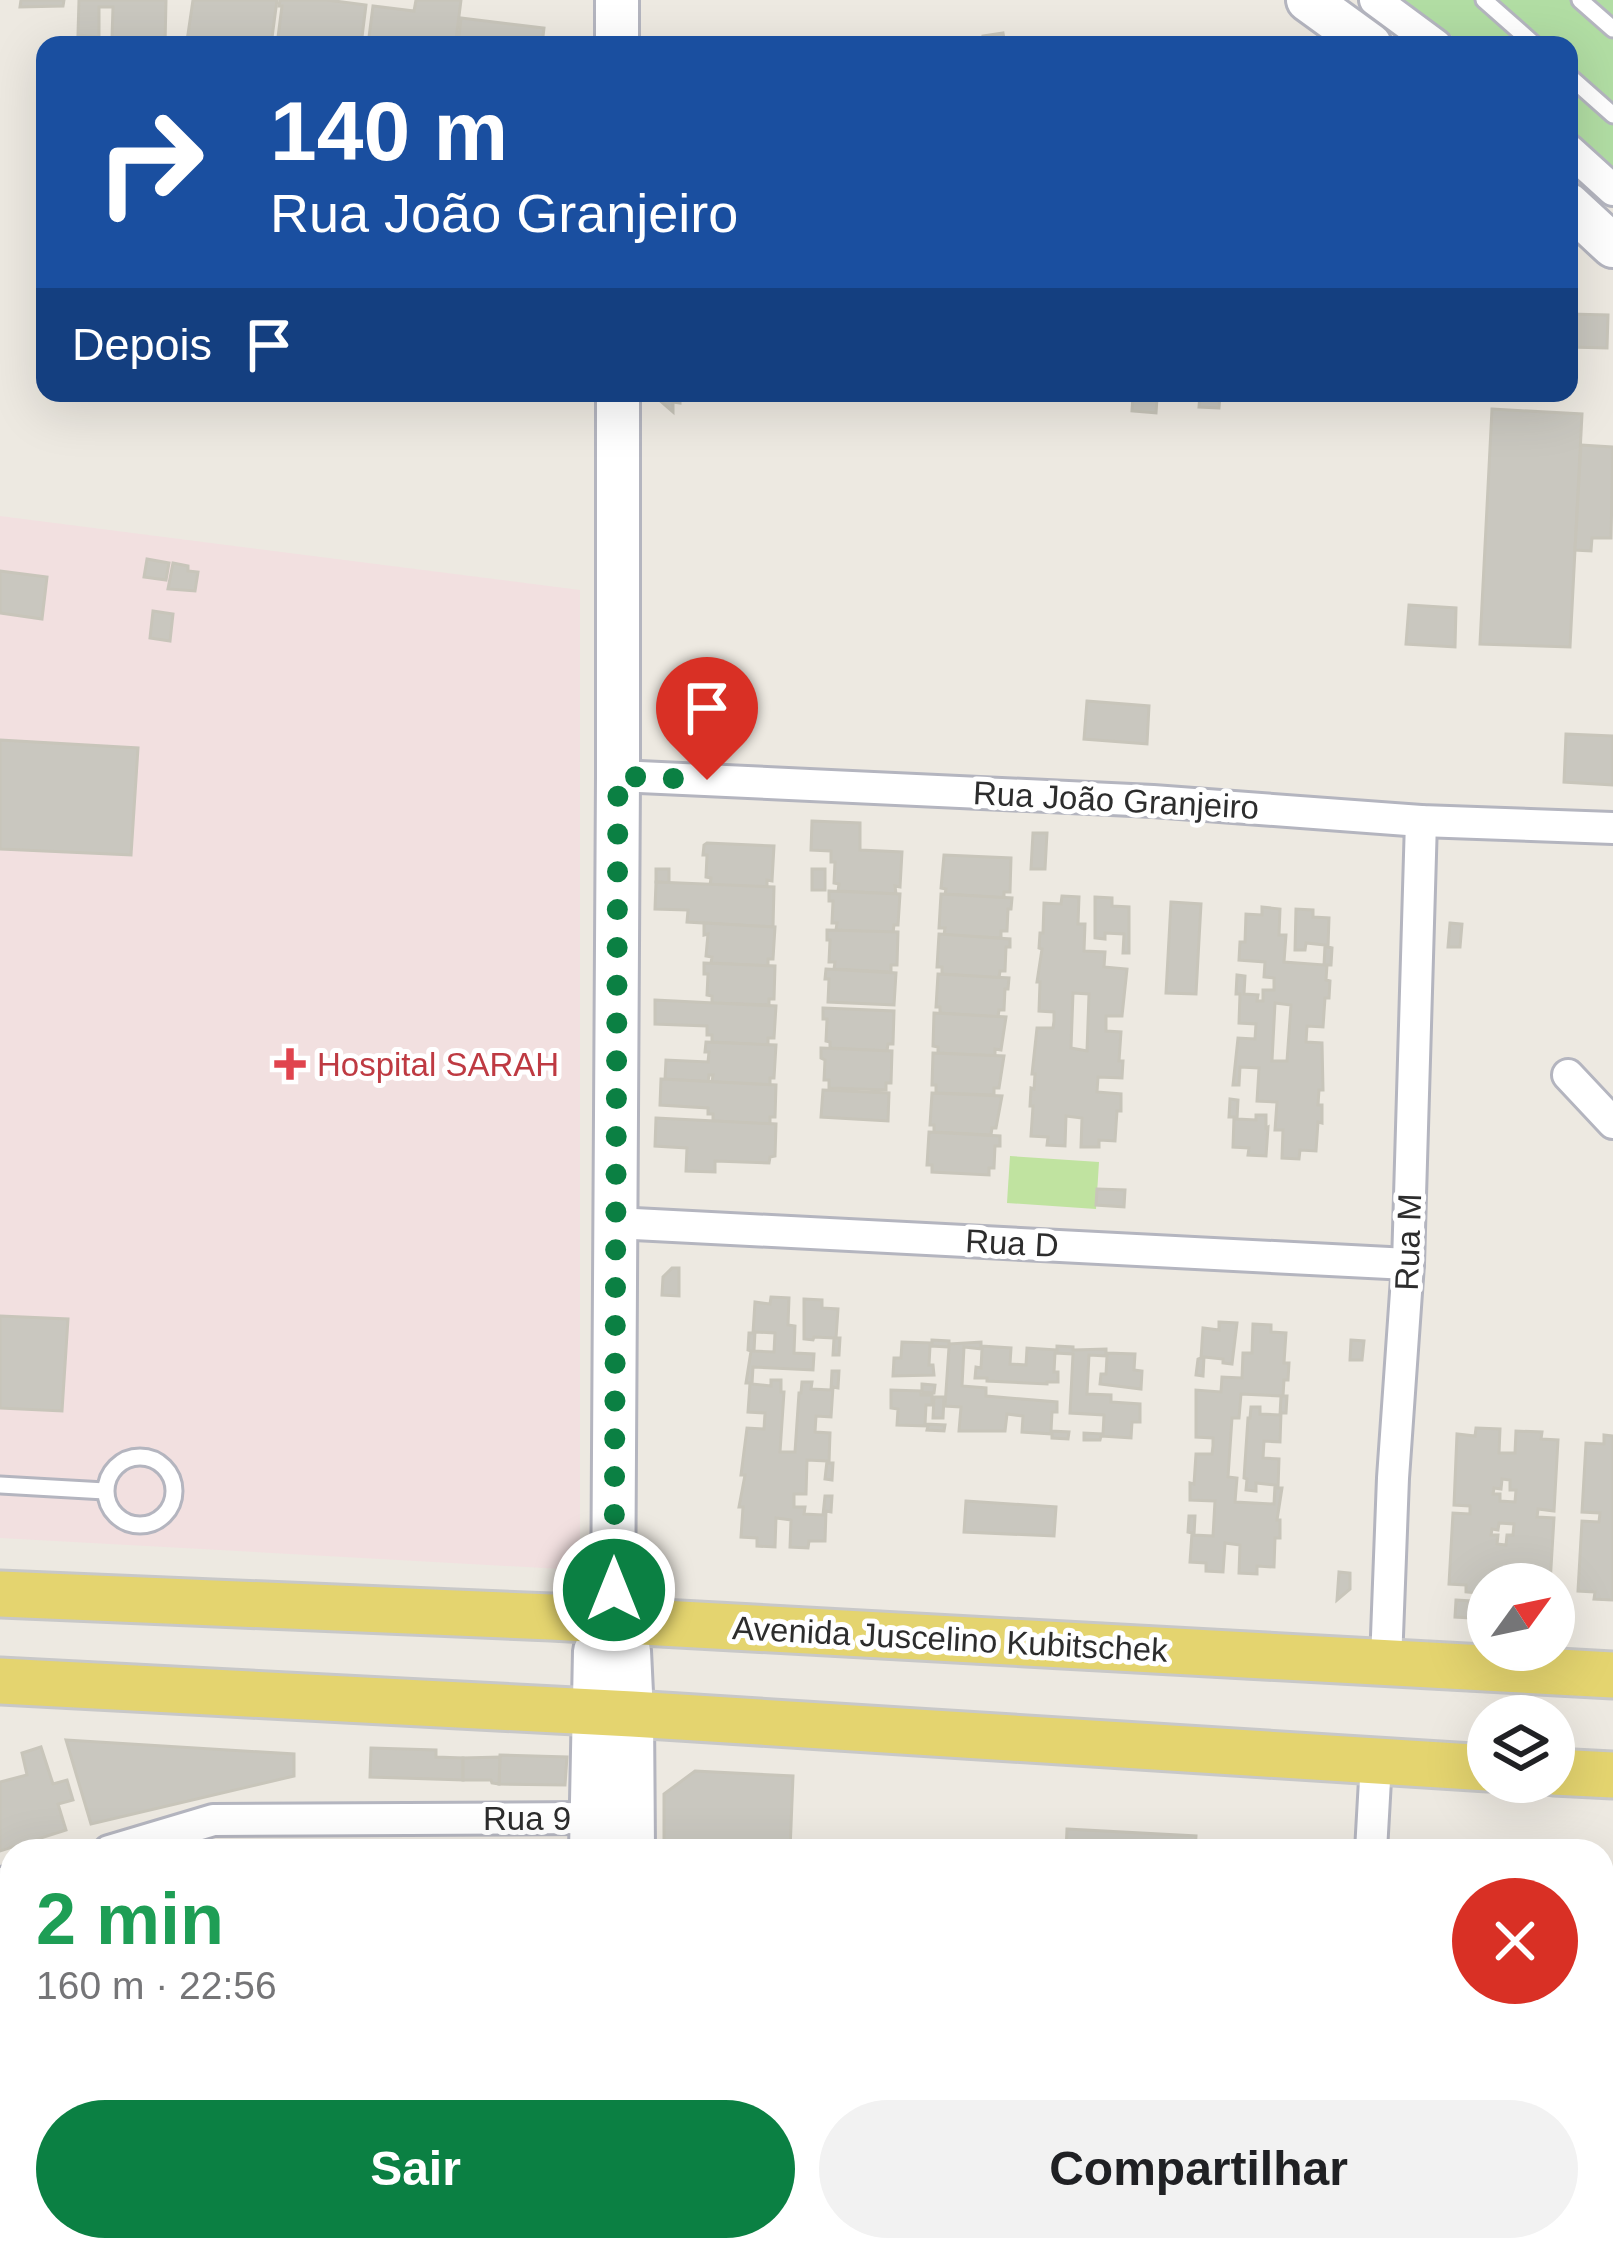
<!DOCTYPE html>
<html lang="pt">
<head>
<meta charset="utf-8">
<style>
	body { margin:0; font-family:Helvetica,sans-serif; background:#f2f2f2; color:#202124; height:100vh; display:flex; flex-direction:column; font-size:45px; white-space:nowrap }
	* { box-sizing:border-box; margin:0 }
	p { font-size:39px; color:#757577 }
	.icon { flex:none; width:66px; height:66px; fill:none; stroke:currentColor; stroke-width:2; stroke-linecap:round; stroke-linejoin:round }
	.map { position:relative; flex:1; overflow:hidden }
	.side { position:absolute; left:0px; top:1839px; width:1614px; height:423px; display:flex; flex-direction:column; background:#fff; border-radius:36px 36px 0 0; box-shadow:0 12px 48px #0002 }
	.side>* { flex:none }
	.top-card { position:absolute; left:36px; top:36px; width:1542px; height:366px; border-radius:24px; box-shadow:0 12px 48px #0002; background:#1a4fa0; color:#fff; overflow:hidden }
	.needle { width:78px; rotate:57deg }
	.buttons { position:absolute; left:1467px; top:1563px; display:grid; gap:24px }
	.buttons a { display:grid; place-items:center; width:108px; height:108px; border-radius:50%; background:#fff; box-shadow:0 12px 48px #0002; font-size:60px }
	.pin { position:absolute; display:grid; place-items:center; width:102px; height:102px; color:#fff; margin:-123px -51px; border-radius:50% 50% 50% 0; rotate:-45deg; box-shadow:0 0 12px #0007 }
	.pin .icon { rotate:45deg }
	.me { position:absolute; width:132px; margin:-66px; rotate:0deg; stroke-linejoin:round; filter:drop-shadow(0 0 9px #0008) }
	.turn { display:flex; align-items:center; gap:42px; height:252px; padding:0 36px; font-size:54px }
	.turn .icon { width:156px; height:156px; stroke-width:2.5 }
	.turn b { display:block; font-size:84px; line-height:102px }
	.then { display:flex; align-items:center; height:114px; padding:0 36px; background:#0003; gap:24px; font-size:45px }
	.round { display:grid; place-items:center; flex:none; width:126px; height:126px; border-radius:63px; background:#f2f2f2 }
	.summary { display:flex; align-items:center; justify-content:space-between; height:204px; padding:0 36px }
	h1 { font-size:72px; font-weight:700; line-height:90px; color:#1e9e55 }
	.primary-button { display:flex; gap:24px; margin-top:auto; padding:24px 36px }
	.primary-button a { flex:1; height:138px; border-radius:72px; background:#0b8043; color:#fff; font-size:48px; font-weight:700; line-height:138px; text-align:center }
	.primary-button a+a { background:#f2f2f2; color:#202124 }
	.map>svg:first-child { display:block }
	.medical { fill:#f2e0e0 }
	.green { fill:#b1dda3 }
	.pitch { fill:#c0e3a0 }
	.building { fill:#c9c7bf; stroke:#c8c5ba; stroke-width:3; fill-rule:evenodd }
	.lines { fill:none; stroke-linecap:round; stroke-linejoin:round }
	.lane-casing { stroke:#b4b5bf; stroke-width:21 }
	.street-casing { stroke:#b4b5bf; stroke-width:36 }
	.secondary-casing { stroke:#b4b5bf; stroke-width:48 }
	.primary-casing { stroke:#c8c8c8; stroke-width:51 }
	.lane { stroke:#fff; stroke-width:15 }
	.street { stroke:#fff; stroke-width:30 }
	.secondary { stroke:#fff; stroke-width:42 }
	.primary { stroke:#e4d46f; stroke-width:45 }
	.route { stroke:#0b8043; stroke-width:21; stroke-dasharray:0 37.8 }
	.health-dot { fill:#e0444e; stroke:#fff; stroke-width:4.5 }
	.labels { text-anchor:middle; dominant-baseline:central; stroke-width:10; stroke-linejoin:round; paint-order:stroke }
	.street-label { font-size:33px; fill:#2d2d2d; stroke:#fff }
	.health-label { font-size:33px; fill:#be3a42; stroke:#fff; text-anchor:start }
</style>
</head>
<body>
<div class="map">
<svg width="1613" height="2260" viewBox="0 0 1613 2260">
	<rect width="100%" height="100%" fill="#ede9e1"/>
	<path class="medical" d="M0,516L580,590V1570L0,1538Z"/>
	<path class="green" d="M1403,0H1613V170L1569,131V45H1464Z"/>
	<path class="pitch" d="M1010,1156L1099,1162L1096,1209L1007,1203Z"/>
	<g class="building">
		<path d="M21,0H64L63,6L20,7Z"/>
		<path d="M79,0H166L165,45L112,39L113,7H99V37L78,35Z"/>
		<path d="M193,0H277L271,45L230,41L229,45H204L187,41Z"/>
		<path d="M280,0H327L366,5L361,45H277L282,6H279Z"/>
		<path d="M416,0H461L456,40L452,39L451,45H368L373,6L414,11Z"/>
		<path d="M461,18L544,28L542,45H458Z"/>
		<path d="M1003,33L1005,45H984L983,36Z"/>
		<path d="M1569,314L1608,315L1607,348L1569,347Z"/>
		<path d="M656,393H680V403L673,402V412L658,399Z"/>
		<path d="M1200,394L1220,395L1219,408L1199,407Z"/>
		<path d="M1133,396L1157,398L1156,413L1132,411Z"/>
		<path d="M1492,409L1582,414L1570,647L1480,644Z"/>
		<path d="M1581,445L1613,447L1611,538H1592L1591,551L1575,550Z"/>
		<path d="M147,559L169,563L166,580L144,577Z"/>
		<path d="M173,563L188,566V571L198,572L195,591L168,589Z"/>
		<path d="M0,571L47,577L42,619L0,613Z"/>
		<path d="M1409,605L1456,608L1455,647L1406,644Z"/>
		<path d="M153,611L173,614L170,641L150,638Z"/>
		<path d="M1087,701L1149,706L1147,744L1084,739Z"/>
		<path d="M1566,734L1613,736V785L1564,782Z"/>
		<path d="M0,740L138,748L131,855L0,849Z"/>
		<path d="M812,821L860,823V850L902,852L900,887L895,886L896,894L838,891L839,884L834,883L835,862H831V851L811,850Z"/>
		<path d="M1033,833H1047L1045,869H1031Z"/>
		<path d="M707,843L774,846L772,881L767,880V887L710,885L711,878L706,877L707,855H703L704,845Z"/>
		<path d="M944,855L1011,858L1010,892H1004V898L945,894L946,889L941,888Z"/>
		<path d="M656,869H669V883L656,882Z"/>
		<rect x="812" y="869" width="13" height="21"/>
		<path d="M656,882L774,887L773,927L687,922L688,910L655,909Z"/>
		<path d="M829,891L900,894L898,925H894L893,933L836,930L837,923H832L833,901H829Z"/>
		<path d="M941,894L1012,898L1011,909H1008L1007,931H1001V938L944,935L945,928H939Z"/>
		<path d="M1062,896L1079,897L1078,924H1085L1084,951L1105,952L1104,967L1127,969L1122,1016H1106V1031L1121,1032L1119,1061H1123L1122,1078L1098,1077L1097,1092L1121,1094V1111H1117L1115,1141L1099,1140V1147H1081L1082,1118L1066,1116L1065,1146L1047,1145L1048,1137L1031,1136L1033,1106H1030L1031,1088L1034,1089L1035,1074H1032L1037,1028H1053L1054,1021V1012L1039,1011L1040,982H1037L1042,949L1039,948L1040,933H1043L1044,903L1061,904ZM1073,993L1089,994L1087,1051L1071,1048Z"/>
		<path d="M1095,897L1112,898V906L1129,907V953H1123L1124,934L1105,933V939L1095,938Z"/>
		<path d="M1171,902L1201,904L1196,994L1166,993Z"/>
		<path d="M1262,907L1280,909L1279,935H1286L1284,962L1324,965L1325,945L1306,943L1305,950H1295L1296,909L1313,910V917L1329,918L1328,947L1332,948L1331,965H1327L1326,980L1330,981L1329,998H1325L1323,1027L1307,1026L1306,1042L1322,1043L1323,1090H1319L1318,1105H1322V1123L1318,1122L1316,1151L1300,1150L1299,1159L1282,1158L1283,1130H1275L1277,1102L1257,1101L1259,1068L1240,1067L1239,1085H1233L1238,1038L1255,1039L1256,1024L1239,1023L1240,994H1236L1237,975L1245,976L1244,994L1258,995L1257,1001H1263V990H1274V978L1264,977L1265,962L1239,960L1240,942H1245L1246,914L1262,915ZM1275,1003L1291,1005L1287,1061H1272Z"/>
		<path d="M704,923L775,927L773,959H768V966L711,963L712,957L706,956L708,934L704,935Z"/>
		<path d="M1450,923L1462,924L1460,947H1448Z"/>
		<path d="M827,930L898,932L897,965H891V972L834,969L835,962H829L830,940H827Z"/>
		<path d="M939,934L1010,939V947H1006L1005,971H1000L999,978L942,974V967H937Z"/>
		<path d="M704,963L775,966L774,999H769V1005L712,1003V996L707,995L708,974H704Z"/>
		<path d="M826,969L896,973L894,1005L828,1002L829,979H825Z"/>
		<path d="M938,974L1009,978L1008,989H1005L1004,1010H999L998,1017L940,1013V1007H936Z"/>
		<path d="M655,1000L776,1006L774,1038H768V1045L712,1042V1035H707V1026L655,1024Z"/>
		<path d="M823,1008L894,1011L893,1044H888L887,1051L830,1048V1042L826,1041L827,1019H823Z"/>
		<path d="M934,1013L1006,1017L1001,1050L995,1049V1056L938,1053V1047L933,1046Z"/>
		<path d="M706,1042L776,1045L774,1078H770V1085L712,1082L713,1075H709L708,1082L665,1079L666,1060L708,1062L709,1052H705Z"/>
		<path d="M821,1048L892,1051L891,1083H886V1090L829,1088V1080H824L825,1060L821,1058Z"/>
		<path d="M933,1053L1004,1056L999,1088H994V1095L936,1093V1085H932Z"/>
		<path d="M661,1079L776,1085L775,1117H770V1124L713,1121V1114H708V1108L660,1105Z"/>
		<path d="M823,1090L889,1093L888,1121L821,1117Z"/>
		<path d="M932,1093L1002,1096L996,1128H992L991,1135L934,1132V1125H930Z"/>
		<path d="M1230,1099L1238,1100L1237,1119L1256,1120V1115H1266V1128L1268,1127L1266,1156L1248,1155L1249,1148L1233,1147L1234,1117H1229Z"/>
		<path d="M656,1118L776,1124L775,1156L770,1157L769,1163L715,1161V1172L686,1171L687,1148L655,1146Z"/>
		<path d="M929,1132L1000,1136V1146H995L994,1168H989V1175L932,1172V1165H927Z"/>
		<path d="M1097,1189L1125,1190L1124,1207L1096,1205Z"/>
		<path d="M672,1268H679V1296L662,1295L663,1277Z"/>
		<path d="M771,1297L789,1298L788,1325L795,1326L794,1353L814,1354L813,1370L753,1367L752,1384L771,1386V1380H781V1392H784L780,1452H795L799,1393H801L802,1382H812L811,1389L831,1390L832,1371H839L838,1388L833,1387L831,1417L816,1416L815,1432L830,1433L829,1463H833L832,1480L825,1479L827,1461L807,1460L806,1494H794V1507H805L804,1514L823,1515L825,1496H832L831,1512L826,1511L825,1541H809L808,1548L790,1547L791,1520L784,1519L776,1518L775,1547L757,1546V1538L741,1537L743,1507H739L745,1475H741L747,1428L764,1429L765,1413L748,1412L750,1383H746L751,1351L748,1350L749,1333H753L755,1302L770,1304ZM755,1332L775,1333L774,1352L754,1351Z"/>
		<path d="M804,1299L822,1300V1308L838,1309L836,1338H840L839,1355H833L834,1338L814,1337L813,1340L804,1339Z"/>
		<path d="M0,1316L68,1319L62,1411L0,1408Z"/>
		<path d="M1219,1322L1237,1323L1232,1364L1223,1363V1359L1204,1357L1203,1376L1196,1375L1198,1359L1201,1358L1203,1328L1219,1330Z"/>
		<path d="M1253,1324L1271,1325V1332L1286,1333L1284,1363H1289L1288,1380H1284L1283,1396H1287L1286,1413H1281L1280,1442L1264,1441L1263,1458L1279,1459L1278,1488H1282L1277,1520H1280V1538H1275L1274,1567L1257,1566V1574L1239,1573L1240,1545L1225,1543L1223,1572L1206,1571V1563L1190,1562L1192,1533L1188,1532L1189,1516H1195L1194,1535L1213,1536L1215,1501L1190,1500V1483L1194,1484L1196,1454H1212L1213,1446V1438L1196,1437V1390L1221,1392L1222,1377L1242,1378L1243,1353H1252ZM1241,1394L1281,1396L1280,1415L1260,1414V1407H1251L1250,1418H1248L1244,1478L1247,1479L1246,1490L1256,1491V1483L1275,1485L1274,1504L1235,1502L1237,1478L1228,1477L1232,1418H1239Z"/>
		<path d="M932,1340L949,1341V1344L981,1342V1346L1011,1348L1010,1364L1026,1365L1027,1348L1057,1350V1346L1073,1347V1350L1106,1349V1353L1135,1354L1134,1370L1142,1371L1141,1389L1100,1384L1101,1374H1106L1107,1356L1089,1355L1087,1394L1111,1395V1402L1140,1404V1422H1132L1131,1438L1101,1436L1100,1440H1084V1433L1103,1434L1104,1415L1070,1413L1073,1354L1055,1353L1054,1372H1058V1382H1047V1384L987,1381V1378H975L976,1367L981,1368L982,1349L964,1347L962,1386L986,1388V1396L1057,1402V1412H1052L1051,1431L1069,1432L1068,1439L1052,1438V1434L1022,1432L1023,1416L1007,1414L1005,1431H959L961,1407L945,1406L949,1347L930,1346L929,1365H933L934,1375L893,1376L894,1358H901L902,1342L932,1343Z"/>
		<path d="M1351,1340L1364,1341L1362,1360H1350Z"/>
		<path d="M922,1384L935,1385L934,1393L921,1392V1395H932V1405H926L925,1424L945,1425L944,1431L927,1430L928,1426L897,1425L898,1409L891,1408V1390L922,1391Z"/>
		<path d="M934,1397H944L943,1418H933Z"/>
		<path d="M1476,1428L1500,1429L1499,1453H1515L1516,1431L1542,1432L1541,1439L1558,1440L1554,1511L1538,1509L1537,1517L1554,1518L1550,1584H1507L1508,1571L1492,1570L1488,1594L1466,1592V1585L1449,1584L1453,1513L1470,1514V1506L1454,1505L1457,1434L1475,1436ZM1502,1479L1510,1480V1490H1516L1515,1502L1500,1501V1494H1493L1494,1488L1501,1489ZM1499,1523L1514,1524L1513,1535H1507L1506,1545L1497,1544L1498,1535H1491L1492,1529L1498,1530Z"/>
		<path d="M1604,1435L1613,1436V1600L1594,1599L1595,1592L1578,1591L1582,1521L1599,1522L1600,1513L1582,1512L1586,1443L1604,1444Z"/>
		<path d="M966,1501L1056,1507L1054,1536L964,1532Z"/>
		<path d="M1339,1572L1350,1573V1589L1337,1600Z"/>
		<path d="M1456,1600L1488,1602L1487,1619L1455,1617Z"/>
		<path d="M66,1740L294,1754V1776L91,1824Z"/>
		<path d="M41,1747L53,1784L67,1780L73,1800L58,1804L66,1830L0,1851V1782L27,1775L22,1753Z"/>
		<path d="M371,1748L436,1750V1757L463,1758V1780L370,1777Z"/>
		<path d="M500,1755L567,1757L565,1785L499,1784Z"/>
		<path d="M500,1757L499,1784L492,1783L491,1780H463V1758Z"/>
		<path d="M695,1771L793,1776L790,1851H664V1794Z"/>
		<path d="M1067,1829L1196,1836L1195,1851H1066Z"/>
		<path d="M1602,1900L1613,1901V1980H1611L1605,2082L1613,2083V2114L1603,2113L1602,2131Z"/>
		<path d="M12,1929V2006L0,2009V1933Z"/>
		<path d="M3,2096L10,2120L7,2121L9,2131L0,2133V2097Z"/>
		<path d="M10,2182L12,2218L0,2221V2185Z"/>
		<path d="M28,2250H52L54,2258L28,2260Z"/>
		<path d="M83,2250H162L165,2260H47Z"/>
		<path d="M260,2250H358L360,2260H263Z"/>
		<path d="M405,2250H411V2260H393V2253Z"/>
		<path d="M436,2250H529L530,2253L505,2260H439Z"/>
		<rect x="661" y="2250" width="35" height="10"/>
		<path d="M696,2250H713L712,2260H696Z"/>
		<path d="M713,2250H729V2260H712Z"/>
		<rect x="729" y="2250" width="17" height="10"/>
		<path d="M746,2250H772L771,2260H746Z"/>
		<path d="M772,2250H798L797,2260H771Z"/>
		<path d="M798,2250H824V2260H797Z"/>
		<path d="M824,2250H849L848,2260H824Z"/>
		<path d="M849,2250H866V2260H848Z"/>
		<rect x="866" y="2250" width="17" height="10"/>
		<path d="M883,2250H901L900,2260H883Z"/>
		<path d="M901,2250H925L924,2260H900Z"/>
		<path d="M925,2250H976L975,2260H924Z"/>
		<path d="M976,2250H1002V2260H975Z"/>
		<rect x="1002" y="2250" width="17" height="10"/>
		<path d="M1019,2250H1037L1036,2260H1019Z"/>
		<path d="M1037,2250H1050V2260H1036Z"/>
		<rect x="1053" y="2250" width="18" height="10"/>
		<rect x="1071" y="2250" width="16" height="10"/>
		<rect x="1087" y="2250" width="16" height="10"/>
		<rect x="1103" y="2250" width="34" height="10"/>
		<path d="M1137,2250H1155L1154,2257L1137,2260Z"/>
		<path d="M1155,2250H1171V2260H1154Z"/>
		<path d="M1171,2250H1190L1189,2260H1171Z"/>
		<path d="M1190,2250H1205V2260H1189Z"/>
		<path d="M1205,2250H1224L1223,2260H1205Z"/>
		<path d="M1224,2250H1241L1240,2260H1223Z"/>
		<path d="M1241,2250H1258L1257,2260H1240Z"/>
		<path d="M1258,2250H1283V2260H1257Z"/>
		<rect x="1283" y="2250" width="26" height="10"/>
		<rect x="1309" y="2250" width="24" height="10"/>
		<path d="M1333,2250H1361L1360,2260H1333Z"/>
		<path d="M1361,2250H1377V2260H1360Z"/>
		<path d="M1481,2250H1510L1509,2260H1480Z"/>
		<path d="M1510,2250H1527V2260H1509Z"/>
		<path d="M1377,2253L1413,2254V2260H1377Z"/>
		<path d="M1562,2254L1588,2256V2260H1561Z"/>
	</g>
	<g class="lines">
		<g class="lane-casing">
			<g id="lane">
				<path d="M1484,0L1535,45"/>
				<path d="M1580,0L1613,29"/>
				<path d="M1569,76L1613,115"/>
				<circle cx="140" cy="1491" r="34"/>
				<path d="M0,1485L105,1491"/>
			</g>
		</g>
		<g class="street-casing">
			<g id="street">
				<path d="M1375,0L1436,45"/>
				<path d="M1569,150L1613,190"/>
				<path d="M618,776L1153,801L1421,821L1613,828"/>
				<path d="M1568,1075L1613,1123"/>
				<path d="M615,1223L1408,1264"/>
				<path d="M1386,1662L1393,1478L1408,1264L1421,821"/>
				<path d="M109,1851L213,1820L591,1818"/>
				<path d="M1371,1851L1376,1762"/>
				<path d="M0,1884L12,1880"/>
				<path d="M1602,2218L1613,2219"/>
				<path d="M219,2250V2260"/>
				<path d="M1443,2260L1444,2250"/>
			</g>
		</g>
		<g class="secondary-casing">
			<g id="secondary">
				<path d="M617,0V45"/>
				<path d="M1308,0L1370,45"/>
				<path d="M1569,205L1613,246"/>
				<path d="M618,393V776L613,1621L629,1651L632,1714L633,1851"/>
				<path d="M591,1851L595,1651L613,1621"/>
				<path d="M594,2250V2260"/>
				<path d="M635,2260V2250"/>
			</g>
		</g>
		<g class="primary-casing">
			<g id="primary">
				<path d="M0,1594L551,1617L1613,1675"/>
				<path d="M0,1681L632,1714L1488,1768"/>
				<path d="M1554,1772L1613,1775"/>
			</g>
		</g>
		<use href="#lane" class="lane"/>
		<use href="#street" class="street"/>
		<use href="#secondary" class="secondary"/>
		<use href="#primary" class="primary"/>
	</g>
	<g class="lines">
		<path class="route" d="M614,1590L618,776L707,780"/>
	</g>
	<path class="health-dot" d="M284 1046h12v12h12v12h-12v12h-12v-12h-12v-12h12z"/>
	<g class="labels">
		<g class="street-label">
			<text transform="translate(1116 800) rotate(3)">Rua João Granjeiro</text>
			<text transform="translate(1408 1242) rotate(-88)">Rua M</text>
			<text transform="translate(1012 1243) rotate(3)">Rua D</text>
			<text transform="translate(950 1639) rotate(3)">Avenida Juscelino Kubitschek</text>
			<text x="527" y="1818">Rua 9</text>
		</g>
		<g class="health-label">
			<text x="317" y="1064">Hospital SARAH</text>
		</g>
	</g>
</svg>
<div class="buttons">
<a><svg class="needle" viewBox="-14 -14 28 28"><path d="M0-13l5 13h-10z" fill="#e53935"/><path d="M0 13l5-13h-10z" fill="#757577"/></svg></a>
<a><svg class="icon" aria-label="layers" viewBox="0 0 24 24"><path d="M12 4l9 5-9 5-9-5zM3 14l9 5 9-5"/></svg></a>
</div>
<div class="pin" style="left:707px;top:780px;background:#d93025"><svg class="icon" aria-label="arrive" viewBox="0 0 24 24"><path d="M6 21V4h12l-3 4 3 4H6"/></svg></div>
<svg class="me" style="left:614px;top:1590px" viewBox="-20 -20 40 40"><circle r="17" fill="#0b8043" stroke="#fff" stroke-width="3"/><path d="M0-11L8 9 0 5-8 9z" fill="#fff"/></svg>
<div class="top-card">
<div class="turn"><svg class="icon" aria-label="right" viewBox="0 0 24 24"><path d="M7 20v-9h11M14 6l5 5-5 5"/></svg><div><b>140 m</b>Rua João Granjeiro</div></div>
<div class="then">Depois<svg class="icon" aria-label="arrive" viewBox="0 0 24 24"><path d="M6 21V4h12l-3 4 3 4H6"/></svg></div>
</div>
<section class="side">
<div class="summary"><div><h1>2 min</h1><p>160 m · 22:56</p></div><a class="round" style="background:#d93025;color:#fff"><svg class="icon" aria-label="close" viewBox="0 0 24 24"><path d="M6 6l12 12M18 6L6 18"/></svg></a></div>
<div class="primary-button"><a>Sair</a><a>Compartilhar</a></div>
</section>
</div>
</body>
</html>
